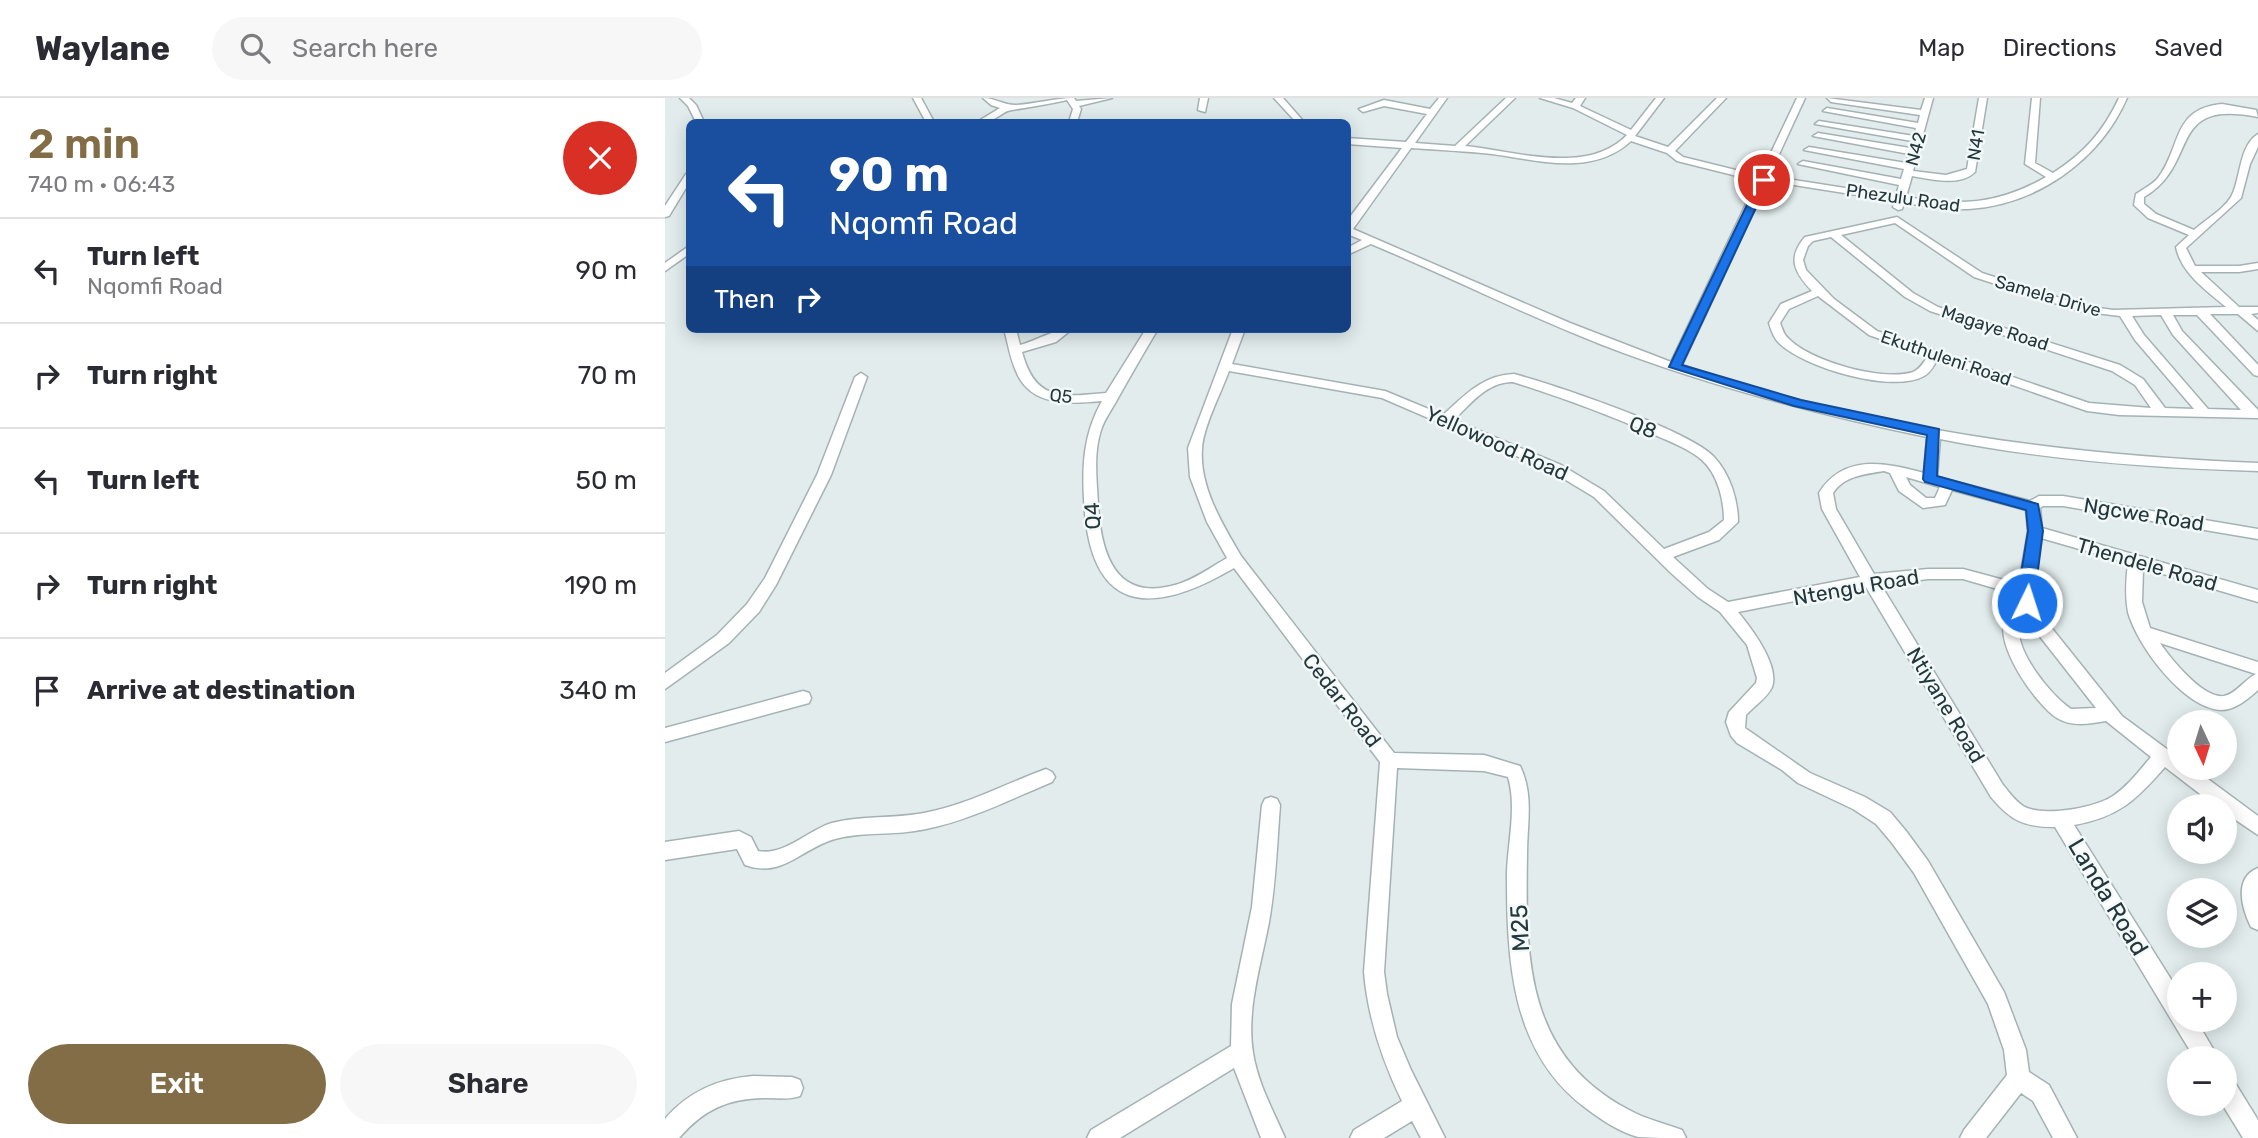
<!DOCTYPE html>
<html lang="en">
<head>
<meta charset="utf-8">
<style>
	body { margin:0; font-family:Rubik,sans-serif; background:#f7f7f7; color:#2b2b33; height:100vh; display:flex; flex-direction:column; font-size:26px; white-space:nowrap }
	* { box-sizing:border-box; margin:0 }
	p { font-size:23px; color:#7c7c81 }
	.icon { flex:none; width:38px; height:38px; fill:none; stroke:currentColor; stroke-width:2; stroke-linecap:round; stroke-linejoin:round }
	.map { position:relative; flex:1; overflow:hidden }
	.details { display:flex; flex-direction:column; background:#fff; width:665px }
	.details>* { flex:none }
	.top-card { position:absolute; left:21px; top:21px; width:665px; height:214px; border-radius:10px; box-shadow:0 4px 18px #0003; background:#1a4fa0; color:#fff; overflow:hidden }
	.needle { width:46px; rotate:176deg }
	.fabs { position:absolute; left:1502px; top:612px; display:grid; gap:14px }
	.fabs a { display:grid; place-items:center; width:70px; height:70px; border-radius:50%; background:#fff; box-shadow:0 4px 18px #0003; font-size:35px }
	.pin { position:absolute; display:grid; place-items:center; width:60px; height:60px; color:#fff; margin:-30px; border:4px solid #fff; border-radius:50%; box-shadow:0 2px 7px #0007 }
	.me { position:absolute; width:77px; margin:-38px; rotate:4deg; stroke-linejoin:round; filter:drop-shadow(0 0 5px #0008) }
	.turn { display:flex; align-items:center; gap:24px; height:147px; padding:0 28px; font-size:32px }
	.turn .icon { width:91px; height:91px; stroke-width:2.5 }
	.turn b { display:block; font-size:49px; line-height:60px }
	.then { display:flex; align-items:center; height:66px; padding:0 28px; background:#0003; gap:14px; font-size:26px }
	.round { display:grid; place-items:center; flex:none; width:74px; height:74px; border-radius:37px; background:#f7f7f7 }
	.overview { display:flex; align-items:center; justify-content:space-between; height:119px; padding:0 28px }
	h1 { font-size:42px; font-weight:600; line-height:52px; color:#826d47 }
	.button { display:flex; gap:14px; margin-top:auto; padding:14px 28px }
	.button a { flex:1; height:80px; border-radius:42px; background:#826d47; color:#fff; font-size:28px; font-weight:600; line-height:80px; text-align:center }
	.button a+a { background:#f7f7f7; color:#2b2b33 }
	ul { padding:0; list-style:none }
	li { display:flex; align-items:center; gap:21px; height:105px; padding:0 28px; border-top:2px solid #e1e1e2 }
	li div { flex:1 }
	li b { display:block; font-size:26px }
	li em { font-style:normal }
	header { display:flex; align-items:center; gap:42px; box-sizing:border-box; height:98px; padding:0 35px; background:#fff; border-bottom:2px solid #e1e1e2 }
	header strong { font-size:33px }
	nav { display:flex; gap:38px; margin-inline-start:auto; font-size:24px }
	.search { width:490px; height:63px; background:#f7f7f7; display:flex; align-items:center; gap:18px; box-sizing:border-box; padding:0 24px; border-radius:38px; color:#7c7c81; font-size:26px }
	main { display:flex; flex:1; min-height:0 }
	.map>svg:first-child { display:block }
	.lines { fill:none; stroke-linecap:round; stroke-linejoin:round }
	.minor-casing { stroke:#a5b2b4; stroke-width:3 }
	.minor { fill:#fff; fill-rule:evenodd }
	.route { fill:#1a73e8; stroke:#114b97; stroke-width:2 }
	.labels { text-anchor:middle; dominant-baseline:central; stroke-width:5; stroke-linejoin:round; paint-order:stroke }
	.far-street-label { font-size:18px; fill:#23383c; stroke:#f3f8f8 }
	.street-label { font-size:21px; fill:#23383c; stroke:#f3f8f8 }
	.near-street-label { font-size:24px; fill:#23383c; stroke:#f3f8f8 }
</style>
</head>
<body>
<header>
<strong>Waylane</strong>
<div class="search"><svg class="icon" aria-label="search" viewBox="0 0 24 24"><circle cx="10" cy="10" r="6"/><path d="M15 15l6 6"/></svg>Search here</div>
<nav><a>Map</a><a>Directions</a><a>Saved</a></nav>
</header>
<main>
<section class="details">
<div class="overview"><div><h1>2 min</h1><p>740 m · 06:43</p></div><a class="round" style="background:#d93025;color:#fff"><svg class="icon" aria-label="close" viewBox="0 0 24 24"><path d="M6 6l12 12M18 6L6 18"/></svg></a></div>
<ul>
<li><svg class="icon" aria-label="left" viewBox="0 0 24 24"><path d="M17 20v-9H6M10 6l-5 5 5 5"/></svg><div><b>Turn left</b><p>Nqomfi Road</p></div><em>90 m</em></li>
<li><svg class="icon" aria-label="right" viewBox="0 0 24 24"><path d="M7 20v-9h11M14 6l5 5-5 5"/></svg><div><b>Turn right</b></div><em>70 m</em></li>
<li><svg class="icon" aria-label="left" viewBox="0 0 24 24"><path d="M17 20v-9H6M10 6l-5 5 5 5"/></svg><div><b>Turn left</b></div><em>50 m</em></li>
<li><svg class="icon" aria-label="right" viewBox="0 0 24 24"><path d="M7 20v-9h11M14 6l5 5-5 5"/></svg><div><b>Turn right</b></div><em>190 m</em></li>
<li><svg class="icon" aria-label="arrive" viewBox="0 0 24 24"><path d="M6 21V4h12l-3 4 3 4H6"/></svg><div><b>Arrive at destination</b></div><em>340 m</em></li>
</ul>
<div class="button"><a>Exit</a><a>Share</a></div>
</section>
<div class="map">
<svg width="1593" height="1040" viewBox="0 0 1593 1040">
	<rect width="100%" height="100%" fill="#e2ecec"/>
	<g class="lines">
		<g class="minor-casing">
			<g id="minor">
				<path d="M15,0H24L31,7L39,24H31L23,8Z"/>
				<path d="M248,0H256L269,24H261Z"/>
				<path d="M318,0C330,0 338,7 351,7C371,6 389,0 409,0L411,3L447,0L414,8L416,11L412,24H404L408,11L402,2C384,6 366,9 347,12C334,14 334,24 312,24L335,10L326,7Z"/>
				<path d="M535,0H543L540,14L533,12Z"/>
				<path d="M609,0H618L639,24H631Z"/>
				<path d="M774,0H782L750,45L790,48L841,0H850L800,48C851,53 922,78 962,37L908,10L875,0H889L907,5L911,0H920L915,8L966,32L991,0H999L970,38L1003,49L1052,0H1061L1010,53L1018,59L1095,78L1132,0H1140L1104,78L1231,98L1234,87L1133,66L1138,63L1236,81L1239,71L1139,52L1144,49L1241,65L1244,56L1148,38L1153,35L1245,50L1247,43L1150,26L1154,23L1249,38L1251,30L1158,13L1162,10L1253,25L1255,17L1166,4L1162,0L1256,12L1260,0H1268L1248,73L1281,77L1302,71L1314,0H1322L1310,74C1295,89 1265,81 1247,78L1241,99C1295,108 1332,107 1381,79L1360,66L1367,0H1375L1370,65L1388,75C1419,55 1438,34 1454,0H1462C1435,62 1372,107 1303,111C1282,112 1260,108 1239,105L1237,111L1233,112L1228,109L1230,103L1103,83L1017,267C1204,331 1396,357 1593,365V373C1486,370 1380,362 1275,341L1272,379L1365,403L1374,398H1398L1593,431V441L1398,408H1378L1375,410L1377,430L1593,492V504L1478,470L1477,504L1485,530L1593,564V592C1583,601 1570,612 1556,612C1518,610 1472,547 1463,514C1460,498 1461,482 1463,465L1376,440L1368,501L1385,528L1457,618L1514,660V670H1528L1593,718V737L1559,714V709H1552L1500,669C1471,702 1454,719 1409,727L1514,894V922H1531L1554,961H1530L1390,729C1359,729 1346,723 1326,699L1201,489L1073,514C1086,530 1115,567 1107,589C1103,599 1088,609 1081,617L1080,630L1145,675L1200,699L1225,714L1241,733L1263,763L1339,894L1361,952L1364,974L1384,987L1412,1040H1388L1368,1003L1356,995L1321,1040H1295L1299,1032L1342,977L1339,952L1323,906L1249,775L1227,745L1211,726L1188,711L1133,685L1117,672L1072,645L1066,638L1061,624L1064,614L1091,585L1092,580L1082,547L1055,514L1033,499L1006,475L929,399L886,373L717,300L564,273C556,295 538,329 537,351C534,389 558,427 576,458L729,655L819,657L855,668C869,697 862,725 862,756C860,864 861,963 972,1016C987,1023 1002,1026 1017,1032L1021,1040C1006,1040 987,1040 973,1039C954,1034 937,1022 922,1011C845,955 842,861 842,774C843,744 852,708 843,679L819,673L732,670L719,874L722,896L732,939L746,972L780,1040H756L747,1023L719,1040H685L689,1032L737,1003C717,962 703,920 699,874L715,664L569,470C482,521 424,514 419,401C417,365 419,335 437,303C405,306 365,309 351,273C345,260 343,245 339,231H351L355,247C373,242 389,231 407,231L391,244L357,254C370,304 398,299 441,295L481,231H493C479,254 465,279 453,300C448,310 440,320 436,332C428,356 432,383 433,407C436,455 450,504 510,487C529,482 546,469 562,460L542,424L525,379L523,350L568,231H580L567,266L720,293L778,317C800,297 818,277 849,276C889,287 1024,332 1049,359C1065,376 1073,402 1073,424L1054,442L1008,459L1043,491L1063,504L1195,479L1157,411L1154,395C1179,355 1221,365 1259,375L1262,339C1151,316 1041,287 935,246C858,216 783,178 706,146L682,157V150L697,142L682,136V123L737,50L682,46V40L741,44L762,16L719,8L698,14L694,11L719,2L765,11ZM966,43L1002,55L1012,63L1092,83L1006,264L905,225L688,131L746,50C773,52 800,53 827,56C873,62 927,79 966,43ZM848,284C896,299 944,317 990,337C1006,344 1024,351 1037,362C1053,376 1059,403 1059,422L1044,434L999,451L939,393L896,367L789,322C806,305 822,284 848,284ZM1219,373L1225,375L1234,393L1258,410L1280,407L1287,392L1361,412L1363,433L1354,486L1298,471H1263L1209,476L1171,411L1168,395C1179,378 1200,376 1219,373ZM1241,379L1275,389L1270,400H1261L1245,387ZM1263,481H1298L1353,497L1359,512L1340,522C1329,546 1371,607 1392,620C1407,629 1424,626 1441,623L1486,659C1474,673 1463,688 1448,698C1430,710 1382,718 1362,710C1352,706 1345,695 1338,687L1216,487ZM1365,523L1373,536L1431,610L1406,611C1386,597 1351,555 1354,529ZM1495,545L1591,576C1580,581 1571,596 1559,598C1538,601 1506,561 1495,545Z"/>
				<path d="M1557,6L1591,12L1593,19C1500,0 1536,66 1479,99V106L1491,116L1529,132C1540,122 1561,110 1567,97C1576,79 1574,48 1593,36V49L1585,66L1576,100L1521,150L1530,168H1574L1593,165V171L1574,174H1536L1574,209H1593V215L1586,216L1593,222V233L1573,216H1545L1593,267V278L1589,277L1532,217H1508L1517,233L1593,312V320L1454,317L1422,313L1273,261C1269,267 1265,275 1259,278C1227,296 1138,269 1114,245C1109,240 1106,232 1104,225L1116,206L1147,193C1129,174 1122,160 1140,139L1232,119L1317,175L1420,208L1448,212L1561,209C1542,193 1516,175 1511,149L1524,137L1483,120L1469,107L1471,96C1478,91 1487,87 1493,80C1517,49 1506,11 1557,6ZM1230,125L1309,179L1414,213L1455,218L1470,242L1529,311L1500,310L1478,281L1455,267L1273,209L1248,195L1176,137ZM1166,139L1240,199L1265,213L1447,273L1470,287L1486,310L1424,305L1212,233L1169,201L1141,172L1138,162L1143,148L1148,143ZM1153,198L1204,237L1263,258C1259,264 1255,271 1248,274C1218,284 1144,263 1123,240C1119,237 1117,230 1115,225L1124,211ZM1496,217L1508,237L1576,312L1543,311L1479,237L1467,218Z"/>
				<path d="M24,75V85L4,118L0,119V108L21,76Z"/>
				<path d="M24,148V156L0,173V165Z"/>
				<path d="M196,275L202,279L166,377L111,487L94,514L64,545L0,591V575L52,537L82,506L100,480L152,377L190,279Z"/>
				<path d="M138,593L144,595L146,600L144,605L0,644V630Z"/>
				<path d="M381,671L387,674L390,679L387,684C346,701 305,722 261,731C231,738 199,733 170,741C137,750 117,781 80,767L72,751L0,762V744L74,733L86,739L93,753C120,758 143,732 167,725C197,717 229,721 259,715C302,707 340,686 381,671Z"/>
				<path d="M606,699L612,701L615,707C612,746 611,785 604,824C596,867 581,912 588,955C593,986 608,1012 620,1040H596L569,970L455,1040H422L426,1032L566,948L567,906L587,809L597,707L600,701Z"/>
				<path d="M1593,770V832L1586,829C1577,811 1568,780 1593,770Z"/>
				<path d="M1559,977L1567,980L1593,1022V1040H1578L1557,1006Z"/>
				<path d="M88,978L127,979L135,982L138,990L135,998C124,1002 113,1000 102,1000C64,1000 39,1011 14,1040H0V1021C23,994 52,981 88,978Z"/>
			</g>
		</g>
		<use href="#minor" class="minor"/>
	</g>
	<path class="route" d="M1099,79L1104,82L1017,267L1136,302L1274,331L1272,378L1373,406L1378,433L1368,510H1356L1353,494L1363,433L1361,412L1260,384L1258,381L1262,337L1129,308L1004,269L1094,82Z"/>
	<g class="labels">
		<g class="far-street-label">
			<text transform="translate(1311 47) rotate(-81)">N41</text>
			<text transform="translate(1251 51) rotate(-75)">N42</text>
			<text transform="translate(1238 100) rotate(8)">Phezulu Road</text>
			<text transform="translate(1383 198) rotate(16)">Samela Drive</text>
			<text transform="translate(1330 230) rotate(18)">Magaye Road</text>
			<text transform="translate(1281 260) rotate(19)">Ekuthuleni Road</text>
			<text transform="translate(396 298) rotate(6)">Q5</text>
		</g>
		<g class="street-label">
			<text transform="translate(978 329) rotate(21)">Q8</text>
			<text transform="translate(832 345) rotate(24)">Yellowood Road</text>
			<text transform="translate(1479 416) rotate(9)">Ngcwe Road</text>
			<text transform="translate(427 418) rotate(-93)">Q4</text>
			<text transform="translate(1482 466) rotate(16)">Thendele Road</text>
			<text transform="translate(1191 489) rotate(-10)">Ntengu Road</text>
			<text transform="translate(677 602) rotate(52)">Cedar Road</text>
			<text transform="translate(1281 607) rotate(59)">Ntiyane Road</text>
		</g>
		<g class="near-street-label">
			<text transform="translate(1443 799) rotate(59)">Landa Road</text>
			<text transform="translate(855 830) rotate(-93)">M25</text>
		</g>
	</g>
</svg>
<div class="fabs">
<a><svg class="needle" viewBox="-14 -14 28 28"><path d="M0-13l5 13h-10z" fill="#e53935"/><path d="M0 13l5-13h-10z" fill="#7c7c81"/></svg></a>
<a><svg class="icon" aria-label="sound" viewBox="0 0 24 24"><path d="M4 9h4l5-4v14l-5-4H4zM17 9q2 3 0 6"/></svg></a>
<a><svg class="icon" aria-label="layers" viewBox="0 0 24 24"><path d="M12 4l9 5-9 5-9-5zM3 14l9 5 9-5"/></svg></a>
<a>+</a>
<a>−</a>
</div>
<div class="pin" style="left:1099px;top:82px;background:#d93025"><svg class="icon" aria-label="arrive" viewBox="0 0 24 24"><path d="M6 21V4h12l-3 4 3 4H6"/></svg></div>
<svg class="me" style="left:1362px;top:505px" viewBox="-20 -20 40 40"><circle r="17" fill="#1a73e8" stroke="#fff" stroke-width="3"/><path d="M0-11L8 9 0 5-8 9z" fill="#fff"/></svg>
<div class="top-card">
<div class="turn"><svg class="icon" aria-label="left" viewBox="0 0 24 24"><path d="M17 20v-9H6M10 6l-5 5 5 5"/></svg><div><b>90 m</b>Nqomfi Road</div></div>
<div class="then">Then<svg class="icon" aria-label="right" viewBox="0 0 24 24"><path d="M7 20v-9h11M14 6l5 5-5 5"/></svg></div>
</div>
</div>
</main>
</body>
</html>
